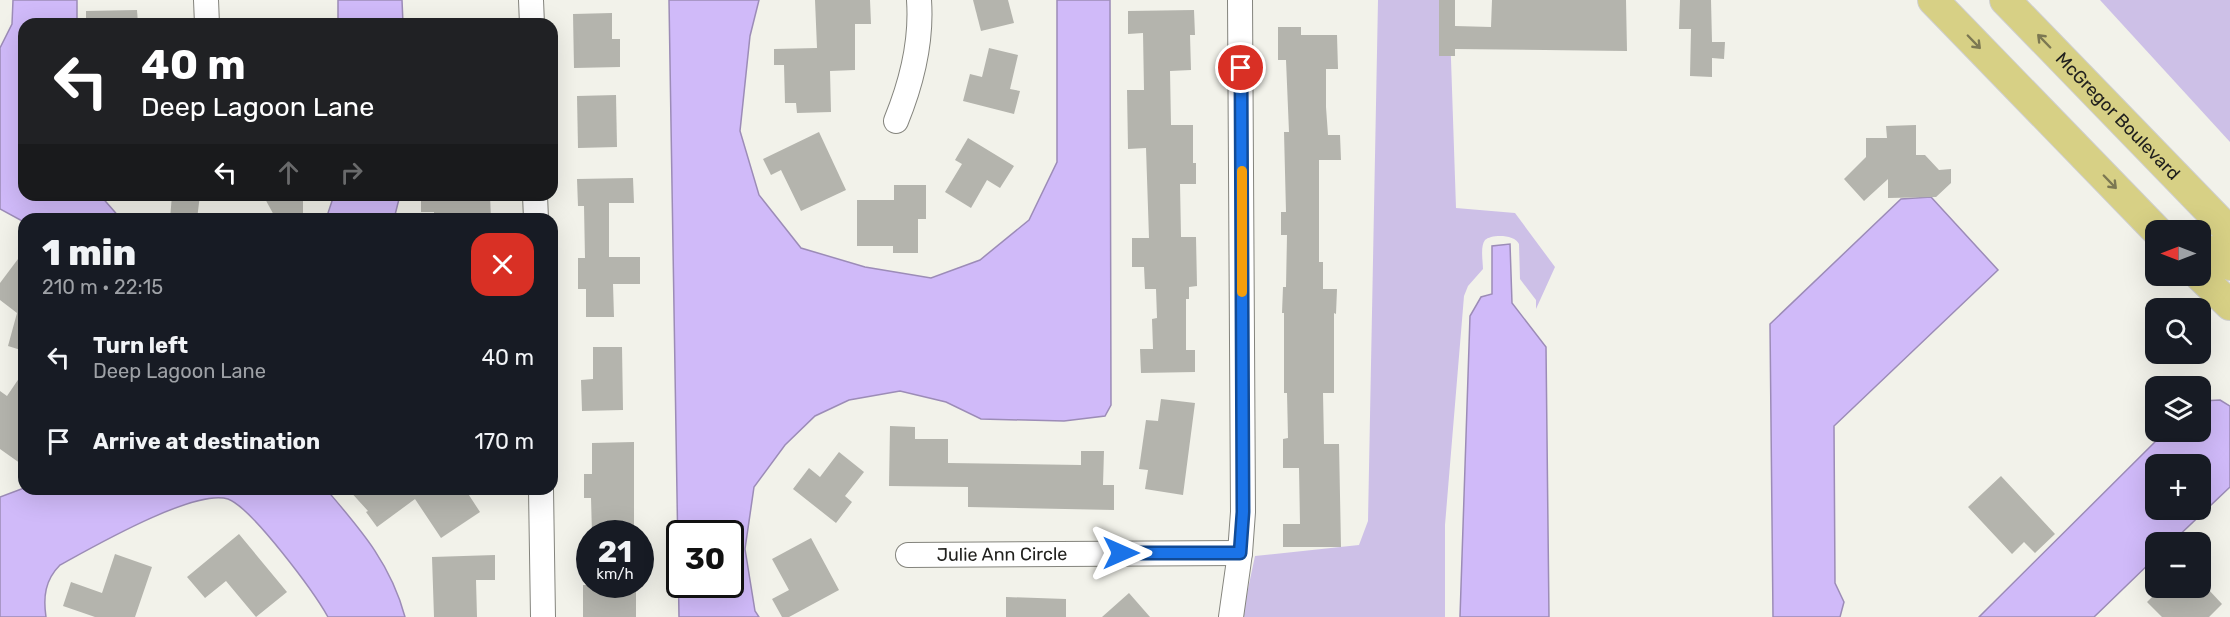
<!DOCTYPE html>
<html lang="en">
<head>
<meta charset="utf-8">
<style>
	body { margin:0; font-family:Rubik,sans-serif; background:#20242c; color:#f1f3f6; height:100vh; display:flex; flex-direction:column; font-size:22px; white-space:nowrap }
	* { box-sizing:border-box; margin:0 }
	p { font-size:20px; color:#9ea1a6 }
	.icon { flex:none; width:33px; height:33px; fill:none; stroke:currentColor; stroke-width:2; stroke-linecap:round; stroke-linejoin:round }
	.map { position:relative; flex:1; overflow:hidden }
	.sheet { position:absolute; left:18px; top:213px; width:540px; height:282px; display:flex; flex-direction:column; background:#171b24; border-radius:18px; box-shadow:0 6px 24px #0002 }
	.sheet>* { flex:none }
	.hud { position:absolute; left:18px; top:18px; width:540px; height:183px; border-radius:18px; box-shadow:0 6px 24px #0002; background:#202124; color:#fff; overflow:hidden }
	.needle { width:39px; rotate:270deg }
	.tools { position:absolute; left:2145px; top:220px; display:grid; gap:12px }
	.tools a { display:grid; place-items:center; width:66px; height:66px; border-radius:12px; background:#171b24; box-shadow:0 6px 24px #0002; font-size:30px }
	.speed { position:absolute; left:576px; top:520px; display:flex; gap:12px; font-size:30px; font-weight:700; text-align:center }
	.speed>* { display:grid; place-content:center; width:78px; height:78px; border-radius:50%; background:#171b24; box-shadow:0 6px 24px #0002; line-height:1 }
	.speed small { font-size:15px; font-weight:400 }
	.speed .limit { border:3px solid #111; border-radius:9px; background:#fff; color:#111 }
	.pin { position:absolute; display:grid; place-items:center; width:51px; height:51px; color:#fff; margin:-26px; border:3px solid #fff; border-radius:50%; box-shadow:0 2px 6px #0007 }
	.me { position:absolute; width:66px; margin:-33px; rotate:90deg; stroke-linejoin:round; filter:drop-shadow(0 0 4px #0008) }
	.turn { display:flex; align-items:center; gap:21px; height:126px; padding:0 24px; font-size:27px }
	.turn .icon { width:78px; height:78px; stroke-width:2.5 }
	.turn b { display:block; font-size:42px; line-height:51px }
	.lanes { display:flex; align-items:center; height:57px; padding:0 24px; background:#0003; justify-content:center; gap:30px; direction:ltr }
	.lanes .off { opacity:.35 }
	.round { display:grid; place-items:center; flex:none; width:63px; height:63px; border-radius:18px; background:#20242c }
	.head { display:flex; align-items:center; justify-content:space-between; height:102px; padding:0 24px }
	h1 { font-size:36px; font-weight:800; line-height:45px }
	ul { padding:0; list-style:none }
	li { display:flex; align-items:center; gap:18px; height:84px; padding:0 24px }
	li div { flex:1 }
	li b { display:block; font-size:22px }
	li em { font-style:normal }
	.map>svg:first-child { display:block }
	.green { fill:#cdc0e7 }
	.water { fill:#d0baf9; stroke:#9c8cb7; stroke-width:1.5; fill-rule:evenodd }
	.building { fill:#b4b4ad }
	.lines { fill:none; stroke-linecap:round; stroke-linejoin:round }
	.minor-casing { stroke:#84847d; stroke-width:26 }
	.major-casing { stroke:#cecece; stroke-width:32 }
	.minor { stroke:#fff; stroke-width:24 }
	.major { stroke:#d7d085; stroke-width:30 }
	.oneway { stroke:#7c7852 }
	.route-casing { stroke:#114b97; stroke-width:15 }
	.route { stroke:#1a73e8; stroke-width:10 }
	.slow { stroke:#f59e0b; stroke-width:10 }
	.labels { text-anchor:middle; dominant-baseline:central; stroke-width:5; stroke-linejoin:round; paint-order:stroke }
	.street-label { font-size:18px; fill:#21211e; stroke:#fffffe }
</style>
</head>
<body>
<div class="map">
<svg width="2230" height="617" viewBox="0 0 2230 617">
	<rect width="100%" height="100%" fill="#f2f2ea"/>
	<g class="green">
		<path d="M1378,0H1449L1456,208L1515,213L1555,267L1536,309V300L1520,279L1519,244C1515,234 1491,234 1485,240C1480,246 1483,262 1483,269L1468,286L1464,296L1445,525V617H1242L1255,556L1359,545L1368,521Z"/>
		<path d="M2100,0H2230V142Z"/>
	</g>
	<g class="water">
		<path d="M13,0H77V24H24V195H100L121,219H24V222L0,209V48L12,24Z"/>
		<path d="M338,0H402L403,24H338Z"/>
		<path d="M669,0H759L750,36L740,131L759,195L801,248L865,267L931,278L980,260L1029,220L1057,162V0H1110L1111,405L1105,416L1064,421L981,419L946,402L900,391L849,400L815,416L785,445L754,487L745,549L755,611L759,617H679ZM680,534H730V585H680Z"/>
		<path d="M334,195H400L394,219H326Z"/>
		<path d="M1931,197L1998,270L1834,426L1835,583L1844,602L1840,617H1773L1770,324L1901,199Z"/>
		<path d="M1510,244L1512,303L1546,347L1549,617H1460L1470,316L1481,297L1492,294V246Z"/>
		<path d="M2220,400L2230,406V487L2171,543H2156L2155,558L2094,617H1979L2165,432H2200L2201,401ZM2156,465H2200V510H2156Z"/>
		<path d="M24,488L326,489C361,530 391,564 405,617H328C314,592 252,508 228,499C195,488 91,548 60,565C45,580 43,597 46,617H0V497Z"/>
	</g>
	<g class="building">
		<path d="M815,0H870L871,24H855V70L830,71L831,112L797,113L796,103H785L784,65H774V49L817,48Z"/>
		<path d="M973,0H1008L1014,23L981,31Z"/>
		<path d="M1439,0H1455V26L1491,27L1492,0H1626L1627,51L1455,49V56H1439Z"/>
		<path d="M1680,0H1711L1712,42H1725L1724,59L1712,58V77L1690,76L1691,29H1679Z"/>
		<path d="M137,10L138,24H86V11Z"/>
		<path d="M1194,10L1195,35H1190L1191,70L1170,71L1171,125H1193V163H1196V184H1180L1181,237H1196L1197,286L1189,287V299H1186V350H1195V372L1141,373L1140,349H1153L1152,319L1157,318L1156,289H1145L1144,267H1132V238H1149L1146,148L1128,149L1127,90H1144L1143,33L1128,34V11Z"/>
		<path d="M612,13V39H620V67L574,68L573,14Z"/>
		<path d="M1278,27H1301V35H1337L1338,69H1326V107L1328,135H1340L1341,160H1319V262H1323V289H1337L1336,314L1334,313V393H1323L1324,444H1339L1341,547H1283V524H1300L1299,468H1283V439L1288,438L1287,393H1284V313H1282L1283,287H1286L1287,235H1281V212H1286L1284,132H1289L1286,60H1278Z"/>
		<path d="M989,48L1018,55L1010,89L1020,91L1014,114L963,101L970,74L982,77Z"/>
		<path d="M616,95L617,147L578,148L577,96Z"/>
		<path d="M1916,125V155H1925L1939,170L1951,169V183L1936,197L1888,198V179L1864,201L1844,179L1866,157V138H1887L1886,126Z"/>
		<path d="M819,132L846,190L801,211L781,170L771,175L763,159Z"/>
		<path d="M968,138L1014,166L1000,188L987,180L971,208L945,192L962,164L955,160Z"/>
		<path d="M633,178L634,203H609V257H640V284H613L614,317H586V289H578V258H585L584,206H578L577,179Z"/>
		<path d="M894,185H926V219H918V253H893V246H857V200H894Z"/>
		<path d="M172,195H200L197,219H170Z"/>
		<path d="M263,195H303V219H276Z"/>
		<path d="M421,195H490L491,219H434V212H421Z"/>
		<path d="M24,251V351L8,346L17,313L0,300V283Z"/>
		<path d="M593,347H622L623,410L582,411L581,380L593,379Z"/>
		<path d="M24,371V466L0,449V391L7,396Z"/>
		<path d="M1161,399L1195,403L1183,495L1145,489L1148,470L1139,469L1146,420L1158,421Z"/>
		<path d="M890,426L915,427V439H948V463L1081,465V451H1104L1103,485H1114V510L968,507V487L889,486Z"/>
		<path d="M634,442V534H592L591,498H584V474H592V443Z"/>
		<path d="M839,452L864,472L845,496L852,502L836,523L793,489L809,468L820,477Z"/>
		<path d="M2001,476L2055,534L2035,553L2024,542L2012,554L1968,507Z"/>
		<path d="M348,489H465L480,512L441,538L415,499L377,527L366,512L368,511Z"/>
		<path d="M239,534L287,592L256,617L226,581L205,598L187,577Z"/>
		<path d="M811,538L839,590L789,617H782L772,599L789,590L772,559Z"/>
		<path d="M115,554L152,567L135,617H95L63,606L71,582L102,593Z"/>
		<path d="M495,555V580H476L477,617H434L432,557Z"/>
		<rect x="583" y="585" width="53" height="32"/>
		<path d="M2161,588H2175L2182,595L2189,588H2207L2222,604L2209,617H2162L2147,602Z"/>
		<path d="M1129,593L1150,617H1102Z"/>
		<path d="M1006,597L1066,599V617H1006Z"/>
	</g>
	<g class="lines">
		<g class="minor-casing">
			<g id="minor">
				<path d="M206,0L207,24"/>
				<path d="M531,0L532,24"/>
				<path d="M896,121C912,82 922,42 919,0"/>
				<path d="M535,195L536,219"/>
				<path d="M541,489L543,617"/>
				<path id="s1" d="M908,555L1240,553"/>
				<path d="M1231,617L1240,553L1243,512L1240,0"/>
			</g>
		</g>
		<g class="major-casing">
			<g id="major">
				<path d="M1933,0L2157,231"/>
				<path id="s2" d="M2005,0L2230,232"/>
				<path d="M2200,252L2215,251L2230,265"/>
				<path d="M2200,276L2230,305"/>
			</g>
		</g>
		<use href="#minor" class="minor"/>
		<use href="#major" class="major"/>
	</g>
	<defs><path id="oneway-shaft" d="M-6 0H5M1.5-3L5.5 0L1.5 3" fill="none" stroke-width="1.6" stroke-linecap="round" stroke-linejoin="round" transform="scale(1.5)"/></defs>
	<g class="oneway">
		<use href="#oneway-shaft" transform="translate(2044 41) rotate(-134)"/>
		<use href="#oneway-shaft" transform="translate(1974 42) rotate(46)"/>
		<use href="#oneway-shaft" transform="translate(2110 182) rotate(46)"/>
	</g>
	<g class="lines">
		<g class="route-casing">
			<path id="route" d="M1121,553H1240L1243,512L1241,68"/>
		</g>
		<use href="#route" class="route"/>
		<path class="slow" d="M1242,171V292"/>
	</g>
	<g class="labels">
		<g class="street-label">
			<text stroke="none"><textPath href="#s2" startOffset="162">McGregor Boulevard</textPath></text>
			<text stroke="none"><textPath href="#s1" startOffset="94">Julie Ann Circle</textPath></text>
		</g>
	</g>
</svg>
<div class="tools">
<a><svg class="needle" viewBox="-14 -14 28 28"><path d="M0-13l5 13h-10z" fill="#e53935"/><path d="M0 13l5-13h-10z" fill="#9ea1a6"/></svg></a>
<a><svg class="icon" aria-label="search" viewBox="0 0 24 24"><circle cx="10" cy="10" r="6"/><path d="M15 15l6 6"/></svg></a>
<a><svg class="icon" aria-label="layers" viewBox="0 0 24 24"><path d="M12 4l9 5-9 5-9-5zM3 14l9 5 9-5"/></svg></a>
<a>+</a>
<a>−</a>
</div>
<div class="speed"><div>21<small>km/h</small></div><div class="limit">30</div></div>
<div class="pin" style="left:1241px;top:68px;background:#d93025"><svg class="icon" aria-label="arrive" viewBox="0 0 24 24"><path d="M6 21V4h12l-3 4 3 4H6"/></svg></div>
<svg class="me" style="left:1121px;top:553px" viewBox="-20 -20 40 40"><path d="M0-17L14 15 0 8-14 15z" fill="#1a73e8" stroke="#fff" stroke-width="4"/></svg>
<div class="hud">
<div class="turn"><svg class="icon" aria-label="left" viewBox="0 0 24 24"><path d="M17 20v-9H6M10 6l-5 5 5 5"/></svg><div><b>40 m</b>Deep Lagoon Lane</div></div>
<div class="lanes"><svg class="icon" aria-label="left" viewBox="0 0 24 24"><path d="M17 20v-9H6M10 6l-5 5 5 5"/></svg><svg class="icon off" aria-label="ahead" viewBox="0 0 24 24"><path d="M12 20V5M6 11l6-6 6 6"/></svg><svg class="icon off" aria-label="right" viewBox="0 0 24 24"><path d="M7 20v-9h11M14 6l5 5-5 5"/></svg></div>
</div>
<section class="sheet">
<div class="head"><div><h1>1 min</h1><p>210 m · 22:15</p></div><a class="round" style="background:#d93025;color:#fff"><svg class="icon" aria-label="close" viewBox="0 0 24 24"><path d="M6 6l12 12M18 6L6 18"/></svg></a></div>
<ul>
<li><svg class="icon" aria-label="left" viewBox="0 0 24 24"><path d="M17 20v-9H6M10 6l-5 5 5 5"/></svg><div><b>Turn left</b><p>Deep Lagoon Lane</p></div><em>40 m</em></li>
<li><svg class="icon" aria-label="arrive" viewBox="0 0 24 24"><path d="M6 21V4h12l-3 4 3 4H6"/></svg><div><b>Arrive at destination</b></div><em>170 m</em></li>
</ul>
</section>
</div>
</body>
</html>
